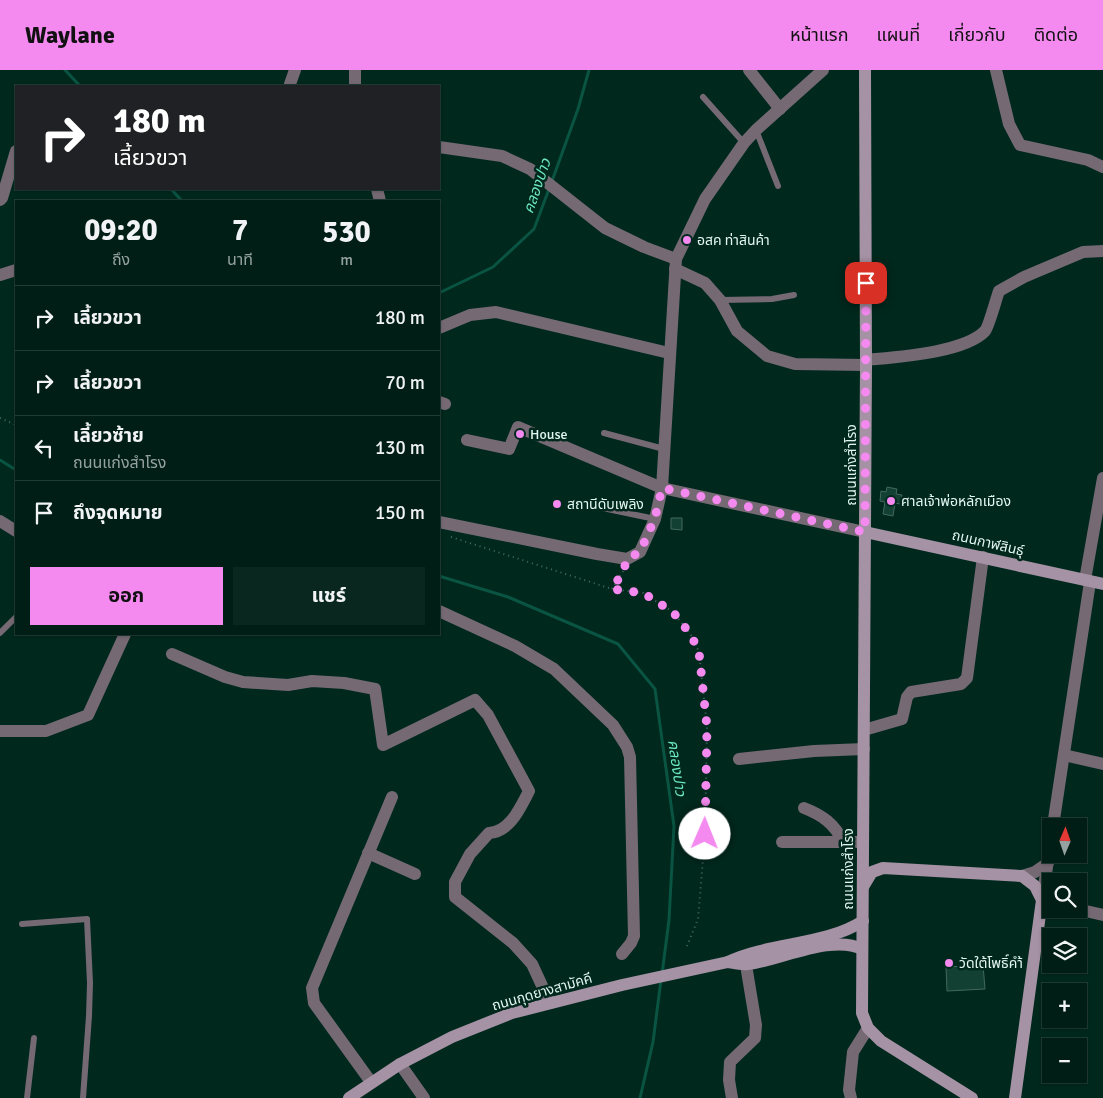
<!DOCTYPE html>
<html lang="th">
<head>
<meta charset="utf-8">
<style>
	body { margin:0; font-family:Signika,"Noto Sans Thai",sans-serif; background:#0a271f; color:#f1f3f6; height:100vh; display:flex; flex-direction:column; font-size:19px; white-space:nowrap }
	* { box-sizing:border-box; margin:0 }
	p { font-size:16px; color:#95a2a1 }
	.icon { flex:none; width:28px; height:28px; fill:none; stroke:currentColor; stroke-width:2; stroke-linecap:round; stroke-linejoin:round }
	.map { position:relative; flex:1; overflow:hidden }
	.panel { position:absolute; left:15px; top:130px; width:425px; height:435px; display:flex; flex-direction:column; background:#001e16; border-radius:0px; box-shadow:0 1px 4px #0004,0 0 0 1px #223c35 }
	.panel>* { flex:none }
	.banner { position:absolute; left:15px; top:15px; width:425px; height:105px; border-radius:0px; box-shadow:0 1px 4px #0004,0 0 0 1px #223c35; background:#202124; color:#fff; overflow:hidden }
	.needle { width:32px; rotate:2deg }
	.tools { position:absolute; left:1042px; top:748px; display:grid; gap:10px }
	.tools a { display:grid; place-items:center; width:45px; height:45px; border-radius:0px; background:#001e16; box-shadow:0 1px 4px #0004,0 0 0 1px #223c35; font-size:25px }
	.pin { position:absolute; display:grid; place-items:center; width:42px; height:42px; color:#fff; margin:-21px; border-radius:10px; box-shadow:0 2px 8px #0006 }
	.me { position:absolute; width:55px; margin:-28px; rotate:1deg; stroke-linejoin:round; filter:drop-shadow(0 0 4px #0008) }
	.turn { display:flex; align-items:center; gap:18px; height:105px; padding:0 15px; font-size:22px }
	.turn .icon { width:65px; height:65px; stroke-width:2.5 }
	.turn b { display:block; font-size:35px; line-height:42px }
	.eta { display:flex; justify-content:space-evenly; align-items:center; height:85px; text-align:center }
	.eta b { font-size:30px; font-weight:700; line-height:35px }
	.action { display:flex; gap:10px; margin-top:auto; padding:10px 15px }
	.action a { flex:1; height:58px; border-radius:0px; background:#f489f0; color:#111; font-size:20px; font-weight:700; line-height:58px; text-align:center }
	.action a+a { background:#0a271f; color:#f1f3f6 }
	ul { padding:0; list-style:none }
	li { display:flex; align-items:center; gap:15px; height:65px; padding:0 15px; border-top:1px solid #223c35 }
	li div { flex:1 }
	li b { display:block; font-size:19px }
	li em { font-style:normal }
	header { display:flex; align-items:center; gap:30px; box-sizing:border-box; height:70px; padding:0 25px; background:#f489f0; color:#111 }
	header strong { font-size:24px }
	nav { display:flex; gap:28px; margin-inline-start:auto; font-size:18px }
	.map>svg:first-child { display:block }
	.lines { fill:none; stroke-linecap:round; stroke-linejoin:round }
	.stream { stroke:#095442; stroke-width:3 }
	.building { fill:#124134; stroke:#41685b }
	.path { stroke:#486a60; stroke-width:2; stroke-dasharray:1 4; stroke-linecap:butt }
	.lane { stroke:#756974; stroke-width:6 }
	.street { stroke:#756974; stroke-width:12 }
	.secondary { stroke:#a592a4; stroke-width:12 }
	.route { stroke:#f489f0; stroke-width:9; stroke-dasharray:0 16.2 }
	.poi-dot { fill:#f489f0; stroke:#00281d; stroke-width:2 }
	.labels { text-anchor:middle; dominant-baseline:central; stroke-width:5; stroke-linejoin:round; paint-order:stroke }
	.poi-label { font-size:14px; fill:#e2f7ef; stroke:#00281d; text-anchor:start }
	.street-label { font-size:14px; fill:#e2f7ef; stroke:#00281d }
	.water-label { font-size:15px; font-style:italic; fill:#6ce7c2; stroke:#00281d }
</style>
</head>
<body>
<header>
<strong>Waylane</strong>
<nav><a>หน้าแรก</a><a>แผนที่</a><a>เกี่ยวกับ</a><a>ติดต่อ</a></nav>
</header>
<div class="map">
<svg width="1103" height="1028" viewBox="0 0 1103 1028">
	<rect width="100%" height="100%" fill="#00281d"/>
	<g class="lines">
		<g class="stream">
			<path d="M65,0L80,16"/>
			<path d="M552,111L578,39L589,0"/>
			<path d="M171,119L182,131"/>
			<path d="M439,223L493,197L534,159L549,119"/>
			<path d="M0,390L16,400"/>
			<path d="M439,506L508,527L618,574L655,619L674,756L669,850L662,904"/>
			<path d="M640,1028L653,972L661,910"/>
		</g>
	</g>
	<g class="building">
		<path d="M887,417L897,419L896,424L902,425L900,434L895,433L893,446L883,444L885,432L880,431L881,421L886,422Z"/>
		<path d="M671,448H682V460L671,459Z"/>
		<path d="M983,895L985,919L947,921L946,897Z"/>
	</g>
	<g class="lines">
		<g class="path">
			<path d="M0,348L16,355"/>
			<path d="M451,467L612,519L643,523L673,542L691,565L699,582L707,657L705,765L698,849L687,876"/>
			<path d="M612,519L624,500"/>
		</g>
		<g class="lane">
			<path d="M703,27L744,73"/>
			<path d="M756,60L778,116"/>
			<path d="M721,230L772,229L794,225"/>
			<path d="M604,363L664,379"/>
			<path d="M598,437L655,449"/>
			<path d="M0,563L16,547"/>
			<path d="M22,854L87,849L90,913L89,946L83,1028"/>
			<path d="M27,1028L34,968"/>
		</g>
		<g class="street">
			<path d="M749,0L780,39"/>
			<path d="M996,0L1009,54L1020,75L1088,90L1103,97"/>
			<path d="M290,14L295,0"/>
			<path d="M355,16V0"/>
			<path d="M439,77L502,86L530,99L605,158L644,177L676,189"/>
			<path d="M377,119L380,131"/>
			<path d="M0,130L2,128L16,81"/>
			<path d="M675,199L705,213L720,230L737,261L767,286L795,294L866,295"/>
			<path d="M0,205L16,200"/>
			<path d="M439,258L470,245L496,242L669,283"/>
			<path d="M866,290C896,287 964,283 985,261C989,256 996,229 999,221L1024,207L1083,182L1103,181"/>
			<path d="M439,332L445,334"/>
			<path d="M467,370L509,379L518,357L662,418L865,462"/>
			<path d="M0,451L16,461"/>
			<path d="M439,452L597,484L627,489L640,482L655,449L662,418L676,189L705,129L744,73L756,60L823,0"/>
			<path d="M1085,510L1103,408"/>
			<path d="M439,541L515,576L554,599L613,655L627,677L630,687L634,866L631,873L622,884"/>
			<path d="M172,584L225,607L243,612L288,615L312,611L344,613L375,619L383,675L475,630L488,645L529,721C520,738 510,762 489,763L470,784L455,812V827L513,873L532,894L550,933"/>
			<path d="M864,660L902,649L907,627L911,622L961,614L967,608L983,487"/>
			<path d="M0,661H46L88,645L125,564"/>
			<path d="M1064,685L1103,694"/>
			<path d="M739,689L814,681L864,679"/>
			<path d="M804,738C822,745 835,754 843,772"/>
			<path d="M1053,756L1090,512"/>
			<path d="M1051,770L1042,830L1051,832"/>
			<path d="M782,772H863"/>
			<path d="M368,783L415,804"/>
			<path d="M1022,806L1035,802L1048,793"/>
			<path d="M1077,839L1103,845"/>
			<path d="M400,994L424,1028"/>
			<path d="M371,1012L314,933L312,918L392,727"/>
			<path d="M732,1028L729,1010L730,992L755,968L756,955L746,895"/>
			<path d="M851,1028L849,1020L853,982L868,958"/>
		</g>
		<g class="secondary">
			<path d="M865,0L866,295L862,943L868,958L881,971L972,1028"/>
			<path d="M865,462L1103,514"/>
			<path d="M863,817L872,802L883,798L1022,806L1035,816L1042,830L1015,1028"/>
			<path d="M728,892C734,893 742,895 748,894C781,890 832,864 862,879"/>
			<path d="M349,1028L400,994L452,967L512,943L622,915L728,892C770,872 824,876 863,851"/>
		</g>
	</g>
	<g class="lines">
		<path class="route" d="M705,764L707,657L699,582L691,565L673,542L643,523L612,519L623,502L627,489L640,482L655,448L662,418L865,462L866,213"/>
	</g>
	<g class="poi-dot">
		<circle cx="687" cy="170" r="5"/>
		<circle cx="520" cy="364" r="5"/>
		<circle cx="891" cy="431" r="5"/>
		<circle cx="557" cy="434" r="5"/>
		<circle cx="949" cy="893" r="5"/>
	</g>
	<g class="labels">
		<g class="poi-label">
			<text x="697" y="170">อสค ท่าสินค้า</text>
			<text x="530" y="364">House</text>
			<text x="901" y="431">ศาลเจ้าพ่อหลักเมือง</text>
			<text x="567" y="434">สถานีดับเพลิง</text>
			<text x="959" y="893">วัดใต้โพธิ์คำ้</text>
		</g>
		<g class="street-label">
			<text transform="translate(851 395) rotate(-90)">ถนนแก่งสำโรง</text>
			<text transform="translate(988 473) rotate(13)">ถนนกาฬสินธุ์</text>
			<text transform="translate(848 799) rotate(-90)">ถนนแก่งสำโรง</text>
			<text transform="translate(542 922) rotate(-16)">ถนนกุดยางสามัคคี</text>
		</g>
		<g class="water-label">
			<text transform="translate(537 116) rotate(-71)">คลองปาว</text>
			<text transform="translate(677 698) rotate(82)">คลองปาว</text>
		</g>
	</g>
</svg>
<div class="tools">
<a><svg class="needle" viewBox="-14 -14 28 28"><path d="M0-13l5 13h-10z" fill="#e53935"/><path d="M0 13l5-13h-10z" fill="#95a2a1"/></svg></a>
<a><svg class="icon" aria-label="search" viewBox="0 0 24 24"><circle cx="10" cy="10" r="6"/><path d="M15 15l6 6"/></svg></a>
<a><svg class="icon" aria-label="layers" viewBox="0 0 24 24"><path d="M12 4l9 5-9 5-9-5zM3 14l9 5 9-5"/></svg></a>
<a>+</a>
<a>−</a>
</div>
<div class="pin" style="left:866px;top:213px;background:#d93025"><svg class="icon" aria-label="arrive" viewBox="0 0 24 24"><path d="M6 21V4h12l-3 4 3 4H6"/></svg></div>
<svg class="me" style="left:705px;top:764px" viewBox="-20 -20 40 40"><circle r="19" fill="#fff"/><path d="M0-13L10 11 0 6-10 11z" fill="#f489f0"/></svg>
<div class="banner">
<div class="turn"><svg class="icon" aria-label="right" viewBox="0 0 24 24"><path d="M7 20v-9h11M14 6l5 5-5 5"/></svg><div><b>180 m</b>เลี้ยวขวา</div></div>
</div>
<section class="panel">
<div class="eta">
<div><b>09:20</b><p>ถึง</p></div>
<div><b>7</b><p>นาที</p></div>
<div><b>530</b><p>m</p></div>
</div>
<ul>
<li><svg class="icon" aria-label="right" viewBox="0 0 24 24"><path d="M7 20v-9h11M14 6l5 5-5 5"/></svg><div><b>เลี้ยวขวา</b></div><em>180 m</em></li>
<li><svg class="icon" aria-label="right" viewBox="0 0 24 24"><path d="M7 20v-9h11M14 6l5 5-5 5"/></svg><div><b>เลี้ยวขวา</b></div><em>70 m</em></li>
<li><svg class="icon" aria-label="left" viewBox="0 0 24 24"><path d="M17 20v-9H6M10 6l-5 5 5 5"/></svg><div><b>เลี้ยวซ้าย</b><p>ถนนแก่งสำโรง</p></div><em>130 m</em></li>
<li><svg class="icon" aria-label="arrive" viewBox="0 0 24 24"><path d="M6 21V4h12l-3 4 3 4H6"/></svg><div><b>ถึงจุดหมาย</b></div><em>150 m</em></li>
</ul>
<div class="action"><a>ออก</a><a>แชร์</a></div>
</section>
</div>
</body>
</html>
